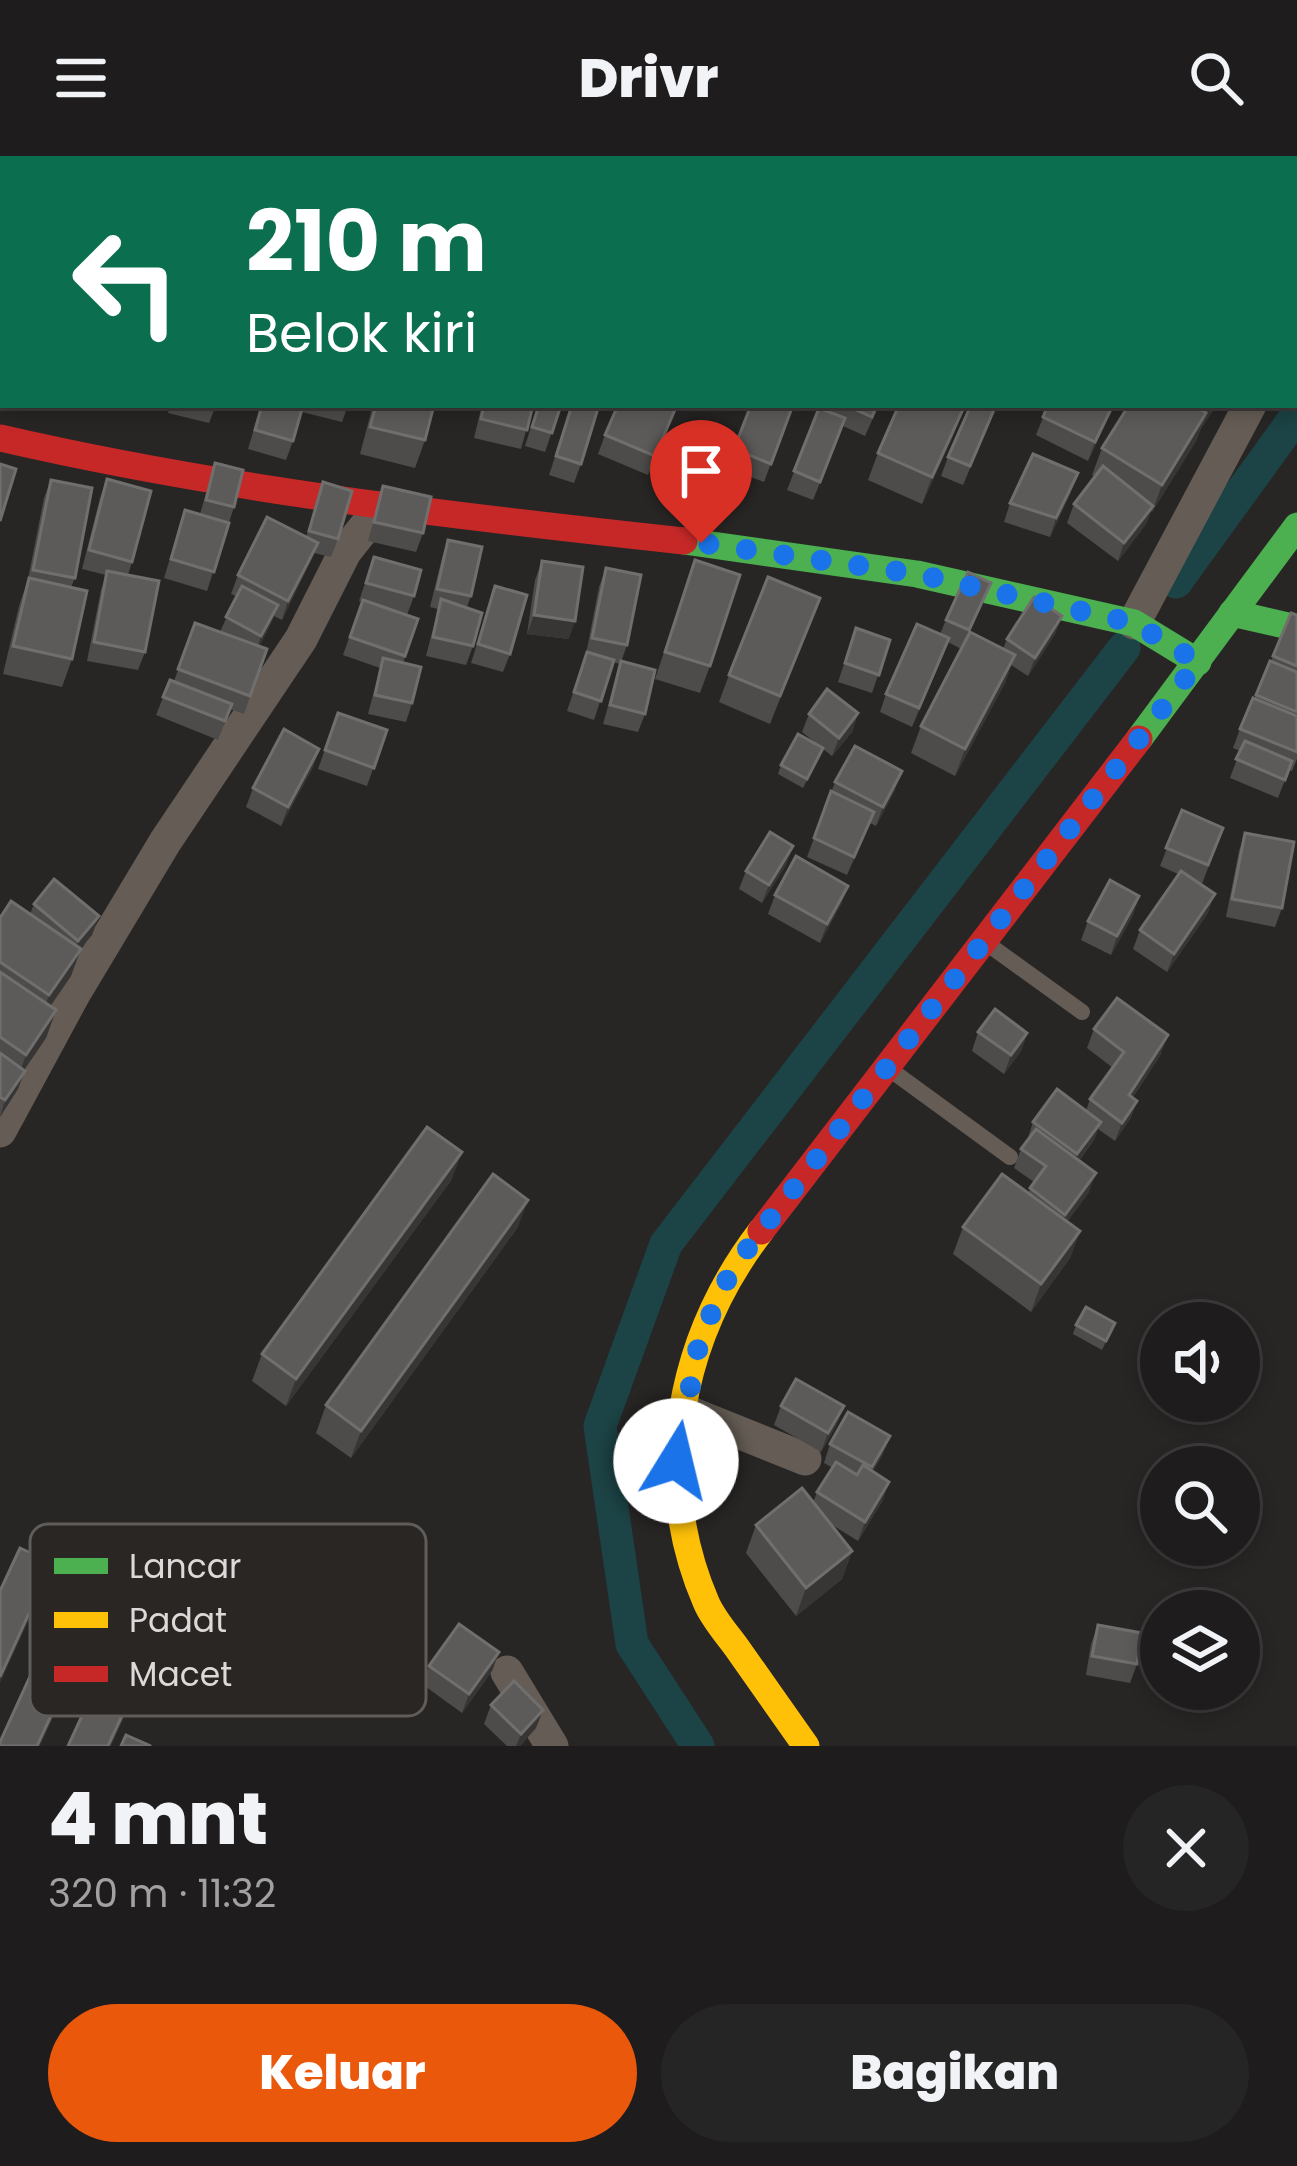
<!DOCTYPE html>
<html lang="id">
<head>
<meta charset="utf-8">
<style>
	body { margin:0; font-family:Poppins,sans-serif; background:#262525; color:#f1f3f6; height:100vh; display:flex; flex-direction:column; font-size:45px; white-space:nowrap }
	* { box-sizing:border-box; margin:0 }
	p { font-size:39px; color:#a1a1a3 }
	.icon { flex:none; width:66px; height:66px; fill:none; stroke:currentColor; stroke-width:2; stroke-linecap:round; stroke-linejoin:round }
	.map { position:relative; height:1590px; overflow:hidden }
	.side { display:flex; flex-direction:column; background:#1e1c1c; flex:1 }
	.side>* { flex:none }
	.guide { position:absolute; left:0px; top:0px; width:1299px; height:252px; box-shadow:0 6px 18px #0003,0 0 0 3px #3c3a3b; background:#0b6e4f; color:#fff; overflow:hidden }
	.fabs { position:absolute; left:1140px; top:1146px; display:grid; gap:24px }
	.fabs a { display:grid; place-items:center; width:120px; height:120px; border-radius:50%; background:#1e1c1c; box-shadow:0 6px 18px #0003,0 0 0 3px #3c3a3b; font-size:60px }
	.pin { position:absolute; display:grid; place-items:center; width:102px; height:102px; color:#fff; margin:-123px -51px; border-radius:50% 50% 50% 0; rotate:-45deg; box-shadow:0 0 12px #0007 }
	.pin .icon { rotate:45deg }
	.me { position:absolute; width:132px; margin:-66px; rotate:9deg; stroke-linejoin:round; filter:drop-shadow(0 0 9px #0008) }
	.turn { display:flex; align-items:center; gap:42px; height:252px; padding:0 48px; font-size:54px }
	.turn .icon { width:156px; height:156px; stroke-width:2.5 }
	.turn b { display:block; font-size:84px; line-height:102px }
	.round { display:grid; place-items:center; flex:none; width:126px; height:126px; border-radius:63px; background:#262525 }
	.headline { display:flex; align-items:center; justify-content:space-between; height:204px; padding:0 48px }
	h1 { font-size:72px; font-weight:800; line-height:90px }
	.cta { display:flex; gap:24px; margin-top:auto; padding:24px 48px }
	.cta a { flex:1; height:138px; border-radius:72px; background:#ea580c; color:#fff; font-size:48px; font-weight:800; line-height:138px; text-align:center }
	.cta a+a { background:#262525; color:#f1f3f6 }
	header { display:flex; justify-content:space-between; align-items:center; height:156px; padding:0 48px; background:#1e1c1c; font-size:54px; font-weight:800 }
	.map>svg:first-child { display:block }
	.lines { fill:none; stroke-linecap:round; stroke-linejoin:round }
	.canal { stroke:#1c4345; stroke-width:33 }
	.lane { stroke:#655d55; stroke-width:16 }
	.street { stroke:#655d55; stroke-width:33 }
	.fast { stroke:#4caf50; stroke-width:27 }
	.slow { stroke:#ffc107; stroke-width:27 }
	.jam { stroke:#c62828; stroke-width:27 }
	.wall { fill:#4d4c4b }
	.shaded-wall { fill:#383635 }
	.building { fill:#5c5b5a; stroke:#706f6e; stroke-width:3 }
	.route { stroke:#1a73e8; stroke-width:21; stroke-dasharray:0 37.8 }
	.key { fill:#292624; stroke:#5f5c5a; stroke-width:3 }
	.key-label { font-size:33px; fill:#dcdad8 }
</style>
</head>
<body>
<header><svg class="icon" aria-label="menu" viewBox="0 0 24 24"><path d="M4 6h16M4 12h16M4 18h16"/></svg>Drivr<svg class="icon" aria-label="search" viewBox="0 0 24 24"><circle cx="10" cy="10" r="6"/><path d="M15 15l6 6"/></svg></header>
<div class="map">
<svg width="1297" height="1590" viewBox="0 0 1297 1590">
	<rect width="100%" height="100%" fill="#282625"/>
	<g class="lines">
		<g class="canal">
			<path d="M1176,426L1297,259"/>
			<path d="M698,1590L632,1488L600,1270L666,1088L1124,492"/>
		</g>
		<g class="lane">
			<path d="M985,786L1082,856"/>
			<path d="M888,912L1010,1001"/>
		</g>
		<g class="street">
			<path d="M1296,163L1297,161"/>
			<path d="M1134,467L1250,249"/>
			<path d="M0,975L74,838L165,686L301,483L345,396L380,352"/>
			<path d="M683,1254L805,1303"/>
			<path d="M507,1516L552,1590"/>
		</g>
		<g class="fast">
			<path d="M684,385L917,418L1134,467L1198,506"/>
			<path d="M1232,457L1297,472"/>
			<path d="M1139,583L1297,370"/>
		</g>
		<path class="slow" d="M761,1075C679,1182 652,1321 706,1446C713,1463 727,1478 737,1492C760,1525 783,1557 806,1590"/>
		<g class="jam">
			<path d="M0,282C225,334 454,360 684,385"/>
			<path d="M761,1075L1139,583"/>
		</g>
	</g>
	<g class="wall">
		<path d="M3,133V198L2,201L0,200V140Z"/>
		<path d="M170,249H216L209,267L168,257Z"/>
		<path d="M261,249L293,285L286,304L248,293Z"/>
		<path d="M303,249H348L342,266L302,256Z"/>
		<path d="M373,249H434L425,284L415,312L360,298Z"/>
		<path d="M482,249H533L521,293L474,282Z"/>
		<path d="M538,249H561L545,296L525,290Z"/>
		<path d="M572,249L581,308L574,327L549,319Z"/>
		<path d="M678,249L648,319L598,298L605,279Z"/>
		<path d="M751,249H793L764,326L727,312Z"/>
		<path d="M835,249H879L865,280L843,270L813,344L787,334L819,252L832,257Z"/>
		<path d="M1048,249H1114L1088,305L1036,279Z"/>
		<path d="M1129,249H1217L1201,272L1196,285L1152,356L1151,355L1146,368L1118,405L1067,367L1074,348L1095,321L1092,319L1102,292Z"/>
		<path d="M990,265L963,329L941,320L948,301Z"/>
		<path d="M955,275L922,348L868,324L878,297Z"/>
		<path d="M215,307L234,351L207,435L164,422L185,354L200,358Z"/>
		<path d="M107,323L132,406L128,419L145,496L138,514L87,505L101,434L106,419L82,413L100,342Z"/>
		<path d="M51,324L75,422L71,431L72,503L62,531L3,518L19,450L28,423L44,342Z"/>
		<path d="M323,326L338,383L331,401L314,397L282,464L274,460L259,491L267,493L244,558L230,553L218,584L156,559L170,524L174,525L195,467L220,476L236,440L231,438L238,419L306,381Z"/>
		<path d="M383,330L423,377L416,396L368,385Z"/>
		<path d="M1071,336L1050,381L1004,366L1010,347Z"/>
		<path d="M448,384L471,440L467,451L473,490L466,509L426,500L438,453L430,451L442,402Z"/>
		<path d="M374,401L414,440L407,459L418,463L403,507L412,547L406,566L368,558L380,512L343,499L362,446L359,445Z"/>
		<path d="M695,404L710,510L700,537L655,523Z"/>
		<path d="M542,405L569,483L527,478L535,424Z"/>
		<path d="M606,412L627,489L621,506L645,558L638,576L603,568L620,508L613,506L594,564L567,555L586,498L599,431Z"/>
		<path d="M991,427L970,476L1003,493L1007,483L1062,460L1055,478L1028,520L1011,509L1005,527L955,620L911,597L921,570L961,493L948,486L912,571L880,556L886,538L940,478L946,464Z"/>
		<path d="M495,430L510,498L503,516L471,507Z"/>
		<path d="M820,442L770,568L719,546L729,519Z"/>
		<path d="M1291,457L1297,459V603L1292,615L1289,614L1278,642L1230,622L1240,595L1233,592L1240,573L1271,505Z"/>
		<path d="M856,472L890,484L872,537L838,526Z"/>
		<path d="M338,557L387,574L367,630L318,613Z"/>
		<path d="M858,557L852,576L832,600L823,593L803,632L778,618L781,609L817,588L802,576L809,558Z"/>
		<path d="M319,593L313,611L281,670L246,651L253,632Z"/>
		<path d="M835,626L895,634L876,670L870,667L847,719L807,701Z"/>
		<path d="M1182,654L1223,672L1202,728L1196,725L1208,757L1167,816L1133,793L1140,774L1178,718L1160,710Z"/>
		<path d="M1245,677L1282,752L1275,771L1226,761L1239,695Z"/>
		<path d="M786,709L762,747L739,733L746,715Z"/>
		<path d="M848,730L841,748L820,787L768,758L775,739Z"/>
		<path d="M1139,740L1133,759L1111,799L1081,784L1088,765Z"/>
		<path d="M34,748L99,760L92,779L80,793L71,820L50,850L56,854L46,882L24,914L18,933L0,961V762L30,758Z"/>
		<path d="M1094,873L1161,898L1133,941L1137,945L1130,963L1115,985L1098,973L1094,984L1079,1005L1089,1036L1067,1066L1080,1075L1070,1102L1031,1156L953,1098L963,1071L1028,1037L1034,1026L1014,1012L1021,993L1027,985L1033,966L1086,955L1090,943L1113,912L1087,892Z"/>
		<path d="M978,876L1027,877L1021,895L1004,918L972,895Z"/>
		<path d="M452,1023L286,1250L252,1225L262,1198Z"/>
		<path d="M518,1071L351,1302L316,1277L326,1249Z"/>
		<path d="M1115,1167L1102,1194L1073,1178L1076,1169Z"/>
		<path d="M781,1250L837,1268L821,1296L774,1269Z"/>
		<path d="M830,1288L883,1298L873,1315L883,1344L858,1385L829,1367L852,1395L842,1423L796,1460L746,1397L756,1369L813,1347L817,1336L833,1312L824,1307Z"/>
		<path d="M1098,1469L1137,1508L1130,1527L1086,1519L1091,1488Z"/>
		<path d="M499,1496L492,1515L462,1557L422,1528L429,1510Z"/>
		<path d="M491,1549L543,1554L536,1572L520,1590H507L484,1568Z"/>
	</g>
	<g class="shaded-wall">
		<path d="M965,249L955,275L922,348L932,321Z"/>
		<path d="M1113,249H1114L1088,305L1095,286Z"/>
		<path d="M1210,249H1217L1201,272Z"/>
		<path d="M1206,257L1196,285L1152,356L1162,329Z"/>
		<path d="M1078,317L1071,336L1050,381L1056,362Z"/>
		<path d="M1153,350L1146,368L1118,405L1124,387Z"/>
		<path d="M318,387L311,405L282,464L288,445Z"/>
		<path d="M278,449L271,468L255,499L261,480Z"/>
		<path d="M534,459L575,465L569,483L527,478Z"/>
		<path d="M1062,460L1055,478L1028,520L1035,502Z"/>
		<path d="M1015,499L1005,527L955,620L965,593Z"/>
		<path d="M858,557L852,576L832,600L839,582Z"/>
		<path d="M319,593L313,611L281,670L288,651Z"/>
		<path d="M902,615L895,634L876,670L883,651Z"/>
		<path d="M793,690L786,709L762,747L769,729Z"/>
		<path d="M848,730L841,748L820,787L827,768Z"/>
		<path d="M1215,738L1208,757L1167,816L1174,798Z"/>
		<path d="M1139,740L1133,759L1111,799L1117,780Z"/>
		<path d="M99,760L92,779L72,803L78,785Z"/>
		<path d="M81,793L71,820L39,867L49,839Z"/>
		<path d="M56,854L46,882L16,926L26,899Z"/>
		<path d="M1027,877L1021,895L1004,918L1011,899Z"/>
		<path d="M1168,879L1161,898L1122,957L1129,939Z"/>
		<path d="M25,915L18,933L0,961L5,944Z"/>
		<path d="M1137,945L1130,963L1115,985L1122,967Z"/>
		<path d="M1101,966L1094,984L1070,1017L1077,998Z"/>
		<path d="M462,996L452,1023L286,1250L296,1223Z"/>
		<path d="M1096,1017L1089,1036L1059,1077L1065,1059Z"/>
		<path d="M528,1044L518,1071L351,1302L361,1275Z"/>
		<path d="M1080,1075L1070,1102L1031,1156L1041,1128Z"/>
		<path d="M844,1250L837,1268L821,1296L828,1277Z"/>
		<path d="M890,1280L883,1298L865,1330L872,1311Z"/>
		<path d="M889,1326L883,1344L858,1385L865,1366Z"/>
		<path d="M852,1395L842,1423L796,1460L806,1432Z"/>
		<path d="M52,1407L42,1435L0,1527V1521Z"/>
		<path d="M108,1437L98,1464L40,1590H37Z"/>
		<path d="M164,1469L154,1497L111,1590H108Z"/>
		<path d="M499,1496L492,1515L462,1557L469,1538Z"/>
		<path d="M543,1554L536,1572L520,1590H516L521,1578Z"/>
	</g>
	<g class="building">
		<path d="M1271,0H1297V51L1296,3H1270Z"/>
		<path d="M3,133V179L0,178V140Z"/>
		<path d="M262,249H287L302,253L293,285L255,274Z"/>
		<path d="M376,249H434L425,284L370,271Z"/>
		<path d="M484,249H533L527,274L481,263Z"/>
		<path d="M539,249H561L552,277L532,271Z"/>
		<path d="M572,249H599L581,308L556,300Z"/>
		<path d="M618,249H677L655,300L605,279Z"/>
		<path d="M751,249H793L771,308L734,293Z"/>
		<path d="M845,249H877L872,261Z"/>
		<path d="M899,249H965L932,321L878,297Z"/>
		<path d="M971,249H996L970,310L948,301Z"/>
		<path d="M1048,249H1113L1095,286L1043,261Z"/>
		<path d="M1129,249H1193L1206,257L1162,329L1102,292Z"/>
		<path d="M819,252L845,262L820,326L794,315Z"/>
		<path d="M1033,298L1078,317L1056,362L1010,347Z"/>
		<path d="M215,307L243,314L234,351L206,344Z"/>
		<path d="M0,308L16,313L0,365Z"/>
		<path d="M1103,310L1153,350L1124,387L1074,348Z"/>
		<path d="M107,323L151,335L132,406L89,394Z"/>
		<path d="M51,324L92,332L75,422L33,414Z"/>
		<path d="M323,326L352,335L338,383L309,375Z"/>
		<path d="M383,330L431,341L423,377L374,366Z"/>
		<path d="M185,354L229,367L214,416L171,403Z"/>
		<path d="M267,361L318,387L288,445L238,419Z"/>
		<path d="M448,384L482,391L471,440L437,433Z"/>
		<path d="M374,401L421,414L414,440L366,427Z"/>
		<path d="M695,404L740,419L710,510L665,496Z"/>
		<path d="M542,405L583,411L575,465L534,459Z"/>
		<path d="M606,412L641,419L627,489L592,482Z"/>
		<path d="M107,415L159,425L145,496L94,486Z"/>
		<path d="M968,416L991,427L969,474L946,464Z"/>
		<path d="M768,421L820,442L780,540L729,519Z"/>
		<path d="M29,422L87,435L72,503L13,490Z"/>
		<path d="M242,430L278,449L261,480L226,461Z"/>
		<path d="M495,430L527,439L510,498L478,488Z"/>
		<path d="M1034,441L1062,460L1035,502L1007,483Z"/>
		<path d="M441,443L482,457L473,490L433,481Z"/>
		<path d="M363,444L418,463L405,500L350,481Z"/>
		<path d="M1291,457L1297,459V510L1273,500Z"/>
		<path d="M195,467L267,493L250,540L178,513Z"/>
		<path d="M917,468L949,482L919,552L886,538Z"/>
		<path d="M856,472L890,484L879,519L845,507Z"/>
		<path d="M970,476L1015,499L965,593L921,570Z"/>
		<path d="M587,496L614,504L601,545L574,536Z"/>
		<path d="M383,502L421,511L412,547L375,539Z"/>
		<path d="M621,505L655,514L645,558L610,549Z"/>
		<path d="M1270,505L1297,516V556L1256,539Z"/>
		<path d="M170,524L232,548L225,565L163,541Z"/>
		<path d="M827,533L858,557L839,582L809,558Z"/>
		<path d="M1253,542L1297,560V596L1240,573Z"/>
		<path d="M338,557L387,574L374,612L325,594Z"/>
		<path d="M284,573L319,593L288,651L253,632Z"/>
		<path d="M798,578L823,592L807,623L781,609Z"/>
		<path d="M1245,585L1292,605L1285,624L1236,603Z"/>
		<path d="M855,590L902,615L883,651L835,626Z"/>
		<path d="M831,635L874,656L854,701L814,682Z"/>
		<path d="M1182,654L1223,672L1208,709L1166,692Z"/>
		<path d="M770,676L793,690L769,729L746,715Z"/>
		<path d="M1245,677L1294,686L1282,752L1232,743Z"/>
		<path d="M796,700L848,730L827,768L775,739Z"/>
		<path d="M1181,715L1215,738L1174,798L1140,774Z"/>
		<path d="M54,723L99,760L78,785L34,748Z"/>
		<path d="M1110,724L1139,740L1117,780L1088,765Z"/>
		<path d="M11,745L81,793L49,839L0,806V762Z"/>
		<path d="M0,816L56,854L26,899L0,881Z"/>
		<path d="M1117,842L1168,879L1129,939L1137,945L1122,967L1090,943L1124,896L1094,873Z"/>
		<path d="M995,853L1027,877L1011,899L978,876Z"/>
		<path d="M0,897L25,915L5,944L0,941Z"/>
		<path d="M1057,933L1101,966L1077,998L1033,966Z"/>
		<path d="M427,971L462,996L296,1223L262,1198Z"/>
		<path d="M1036,973L1096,1017L1065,1059L1030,1032L1046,1010L1021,993Z"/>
		<path d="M493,1018L528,1044L361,1275L326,1249Z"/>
		<path d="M1002,1018L1080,1075L1041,1128L963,1071Z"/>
		<path d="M1086,1151L1115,1167L1106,1185L1076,1169Z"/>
		<path d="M796,1223L844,1250L828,1277L781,1250Z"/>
		<path d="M848,1256L890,1280L872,1311L830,1288Z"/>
		<path d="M836,1306L857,1319L863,1309L889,1326L865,1366L817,1336Z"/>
		<path d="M802,1332L852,1395L806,1432L756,1369Z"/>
		<path d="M20,1392L52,1407L0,1521V1435Z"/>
		<path d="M75,1422L108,1437L37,1590H0V1586Z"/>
		<path d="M131,1454L164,1469L108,1590H68Z"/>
		<path d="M459,1468L499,1496L469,1538L429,1510Z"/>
		<path d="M1098,1469L1142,1477L1137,1508L1092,1500Z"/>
		<path d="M514,1525L543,1554L521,1578L491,1549Z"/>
		<path d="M126,1579L151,1590H121Z"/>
	</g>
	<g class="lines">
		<path class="route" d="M676,1305L700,1182L732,1113L1198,506L1134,467L917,418L701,387"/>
	</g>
	<rect x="30" y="1368" width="396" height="192" rx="18" class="key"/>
	<rect x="54" y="1402" width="54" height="16" fill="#4caf50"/>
	<rect x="54" y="1456" width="54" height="16" fill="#ffc107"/>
	<rect x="54" y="1510" width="54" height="16" fill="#c62828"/>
	<g class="key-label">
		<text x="129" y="1422">Lancar</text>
		<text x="129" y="1476">Padat</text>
		<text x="129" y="1530">Macet</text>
	</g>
</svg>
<div class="fabs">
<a><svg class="icon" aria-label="sound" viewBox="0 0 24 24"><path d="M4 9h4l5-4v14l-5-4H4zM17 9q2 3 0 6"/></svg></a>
<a><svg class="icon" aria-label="search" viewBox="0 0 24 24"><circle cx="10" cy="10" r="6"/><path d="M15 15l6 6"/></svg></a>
<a><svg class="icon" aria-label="layers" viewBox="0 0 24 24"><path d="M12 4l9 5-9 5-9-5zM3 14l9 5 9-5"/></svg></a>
</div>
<div class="pin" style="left:701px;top:387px;background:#d93025"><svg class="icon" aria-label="arrive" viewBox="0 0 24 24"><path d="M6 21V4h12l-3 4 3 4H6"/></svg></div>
<svg class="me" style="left:676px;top:1305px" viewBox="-20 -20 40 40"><circle r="19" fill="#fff"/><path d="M0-13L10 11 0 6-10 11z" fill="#1a73e8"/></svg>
<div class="guide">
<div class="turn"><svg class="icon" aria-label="left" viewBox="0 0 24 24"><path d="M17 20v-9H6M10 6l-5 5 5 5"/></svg><div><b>210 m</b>Belok kiri</div></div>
</div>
</div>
<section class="side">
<div class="headline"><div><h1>4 mnt</h1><p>320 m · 11:32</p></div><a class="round"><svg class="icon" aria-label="close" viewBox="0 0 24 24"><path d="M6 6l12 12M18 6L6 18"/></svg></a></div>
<div class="cta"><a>Keluar</a><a>Bagikan</a></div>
</section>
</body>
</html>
